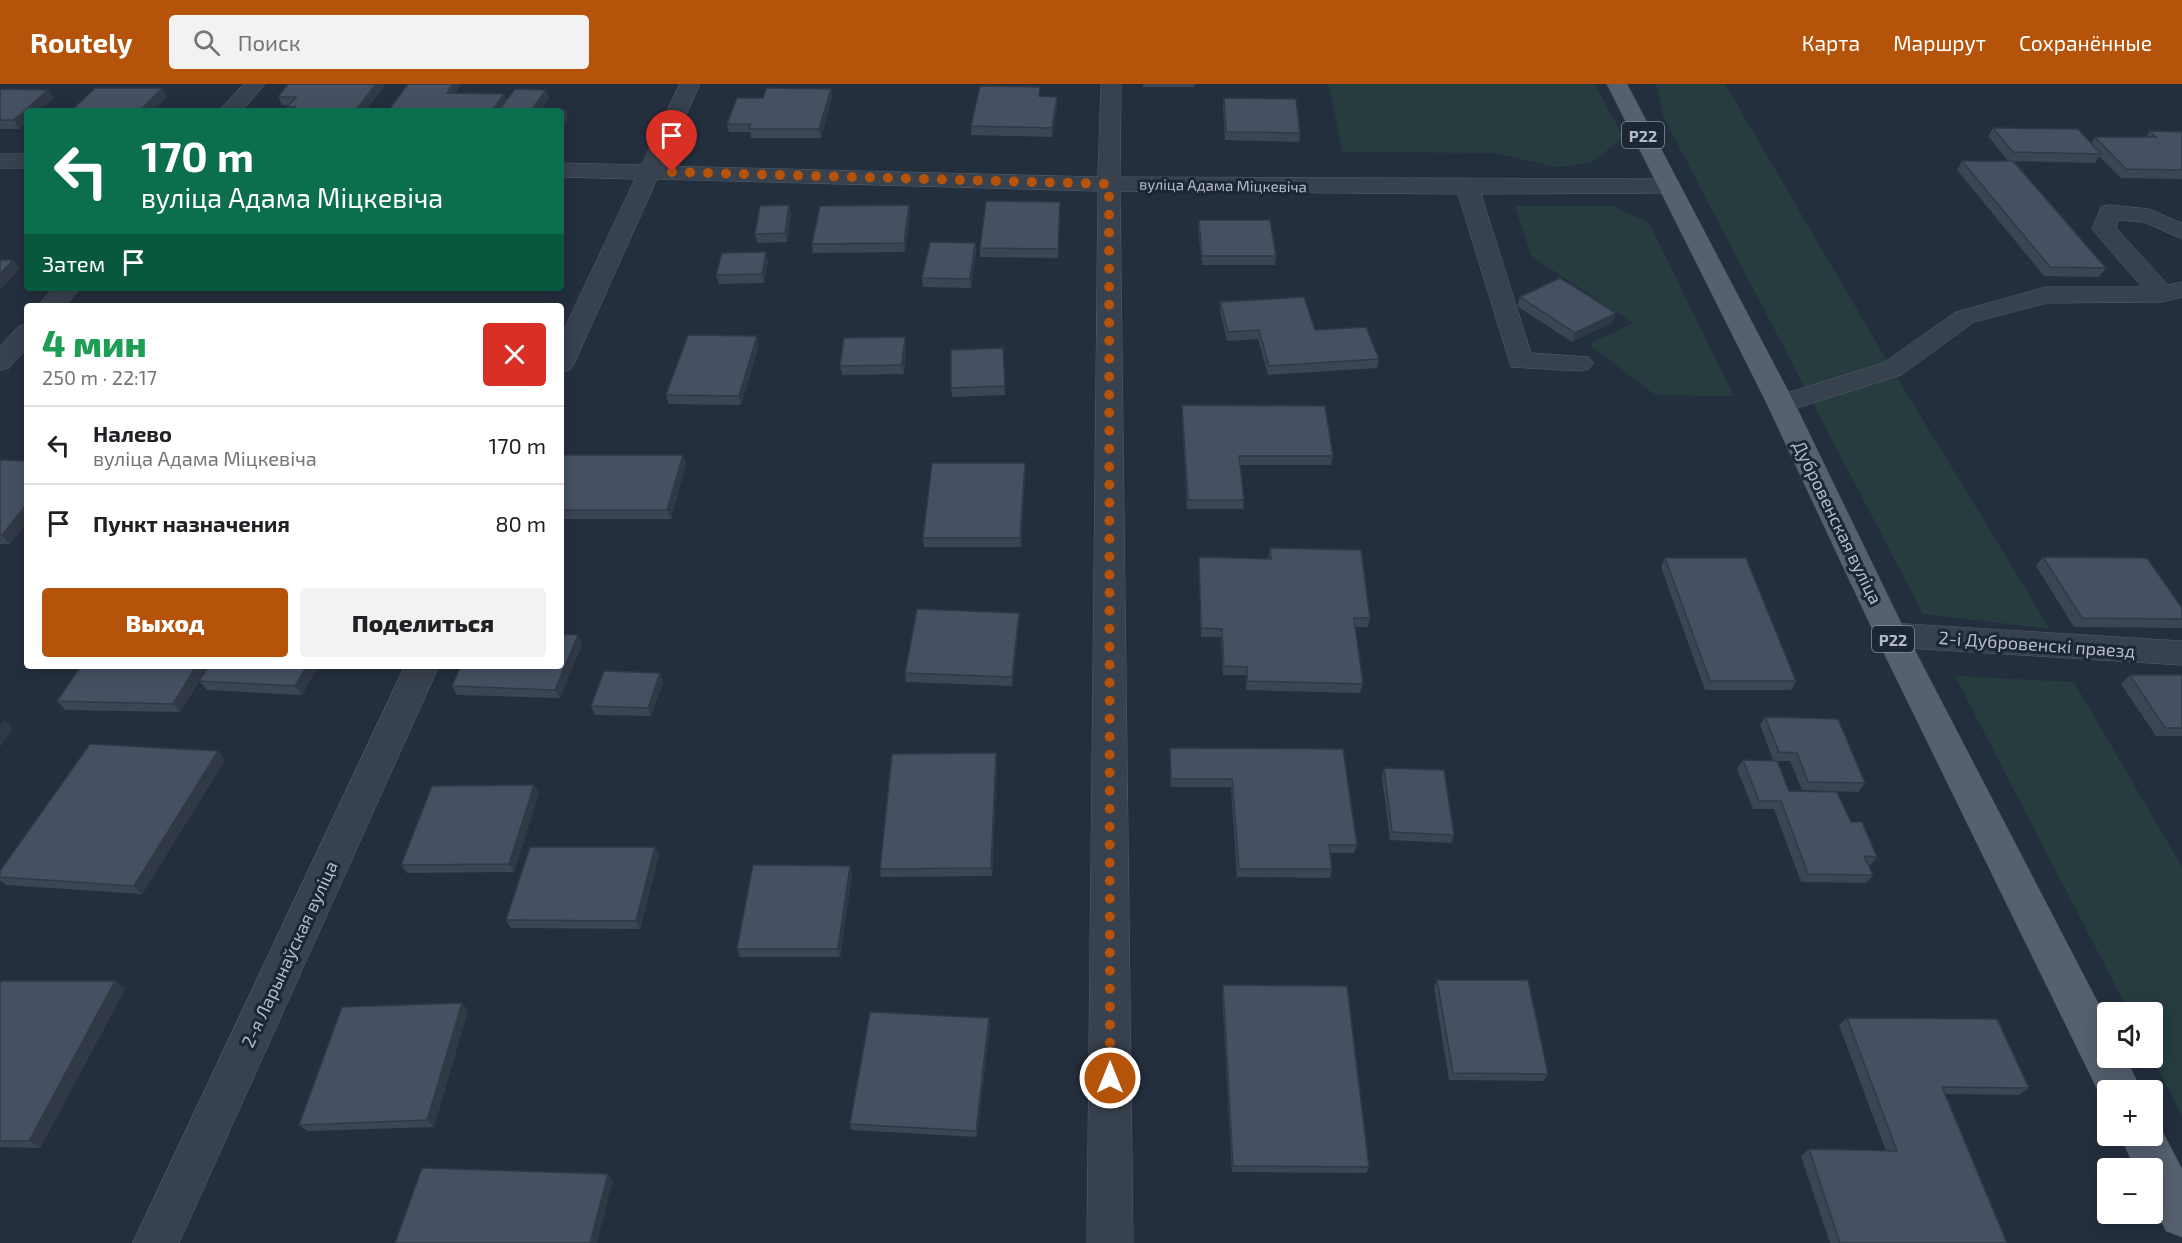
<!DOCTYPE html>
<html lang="ru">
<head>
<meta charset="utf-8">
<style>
	body { margin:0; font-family:"Exo 2",sans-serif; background:#f2f2f2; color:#202124; height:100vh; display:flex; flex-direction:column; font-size:22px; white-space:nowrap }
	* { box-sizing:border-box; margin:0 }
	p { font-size:20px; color:#757577 }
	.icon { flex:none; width:33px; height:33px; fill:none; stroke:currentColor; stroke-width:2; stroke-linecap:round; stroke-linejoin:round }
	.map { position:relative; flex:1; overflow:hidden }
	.drawer { position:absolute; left:24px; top:219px; width:540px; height:366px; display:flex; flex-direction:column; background:#fff; border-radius:6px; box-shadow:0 3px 15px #0003 }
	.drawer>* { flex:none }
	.top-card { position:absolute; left:24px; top:24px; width:540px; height:183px; border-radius:6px; box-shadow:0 3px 15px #0003; background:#0b6e4f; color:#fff; overflow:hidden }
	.buttons { position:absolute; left:2097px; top:918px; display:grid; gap:12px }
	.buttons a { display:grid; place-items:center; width:66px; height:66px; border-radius:6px; background:#fff; box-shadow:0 3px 15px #0003; font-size:30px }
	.pin { position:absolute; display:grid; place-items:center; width:51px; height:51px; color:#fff; margin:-62px -26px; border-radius:50% 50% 50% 0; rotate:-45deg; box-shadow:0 0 6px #0007 }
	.pin .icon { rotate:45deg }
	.me { position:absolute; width:66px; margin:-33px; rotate:0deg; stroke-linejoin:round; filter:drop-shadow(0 0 4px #0008) }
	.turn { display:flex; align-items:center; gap:21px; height:126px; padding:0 18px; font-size:27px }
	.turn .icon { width:78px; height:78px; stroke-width:2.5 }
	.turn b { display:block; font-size:42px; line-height:51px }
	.then { display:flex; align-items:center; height:57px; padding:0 18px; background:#0003; gap:12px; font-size:22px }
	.round { display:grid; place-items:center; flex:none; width:63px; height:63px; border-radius:6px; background:#f2f2f2 }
	.headline { display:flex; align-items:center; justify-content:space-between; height:102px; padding:0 18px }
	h1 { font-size:36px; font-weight:800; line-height:45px; color:#1e9e55 }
	.action { display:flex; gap:12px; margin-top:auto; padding:12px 18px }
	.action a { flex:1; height:69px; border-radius:6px; background:#b45309; color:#fff; font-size:24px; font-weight:800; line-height:69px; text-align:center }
	.action a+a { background:#f2f2f2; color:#202124 }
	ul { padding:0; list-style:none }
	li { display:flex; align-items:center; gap:18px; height:78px; padding:0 18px; border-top:2px solid #e0e0e0 }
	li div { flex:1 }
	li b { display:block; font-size:22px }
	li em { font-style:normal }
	header { display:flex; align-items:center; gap:36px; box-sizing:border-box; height:84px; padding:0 30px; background:#b45309; color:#fff }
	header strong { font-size:28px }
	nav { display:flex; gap:33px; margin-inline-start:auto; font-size:21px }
	.search { width:420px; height:54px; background:#f2f2f2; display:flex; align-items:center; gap:15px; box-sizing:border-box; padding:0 21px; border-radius:6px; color:#757577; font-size:22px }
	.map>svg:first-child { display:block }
	.green { fill:#263c3f }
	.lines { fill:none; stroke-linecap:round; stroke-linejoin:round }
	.minor-casing { stroke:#565f6c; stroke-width:1 }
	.major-casing { stroke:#414a57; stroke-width:1 }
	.minor { fill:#38414e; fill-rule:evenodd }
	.major { fill:#56606e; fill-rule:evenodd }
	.wall { fill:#3b4654 }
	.shaded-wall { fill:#303945 }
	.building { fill:#455162; stroke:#303945; stroke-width:1.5 }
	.route { stroke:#b45309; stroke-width:10; stroke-dasharray:0 18 }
	.labels { text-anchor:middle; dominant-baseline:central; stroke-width:6; stroke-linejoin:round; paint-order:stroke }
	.far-street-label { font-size:15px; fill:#b4bcc9; stroke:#1d2633 }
	.shield { fill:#1d2633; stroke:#878f9c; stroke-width:1.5 }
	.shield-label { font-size:16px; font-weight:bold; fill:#b4bcc9 }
	.street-label { font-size:18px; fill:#b4bcc9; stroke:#1d2633 }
</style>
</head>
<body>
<header>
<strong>Routely</strong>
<div class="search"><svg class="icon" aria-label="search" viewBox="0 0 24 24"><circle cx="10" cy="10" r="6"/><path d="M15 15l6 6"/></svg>Поиск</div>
<nav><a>Карта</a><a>Маршрут</a><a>Сохранённые</a></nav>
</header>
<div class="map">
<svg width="2182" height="1159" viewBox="0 0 2182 1159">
	<rect width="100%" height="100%" fill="#242f3e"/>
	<g class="green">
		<path d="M1328,0H1594L1624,53L1591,79L1557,83L1493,69L1343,68Z"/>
		<path d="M1656,0H1725L1892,285L2050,545L1923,530L1663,32Z"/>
		<path d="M1515,122H1613L1649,139L1734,312L1655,311L1589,260L1633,239L1531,172Z"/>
		<path d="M1955,592L2074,598L2182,783V1031L2152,974V928H2129Z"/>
	</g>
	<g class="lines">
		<g class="minor-casing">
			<g id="minor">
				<path d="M244,0H265L242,27H219Z"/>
				<path d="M680,0H700L663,82L1098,93L1101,0H1121L1120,93L1668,95L1676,97L1679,102L1676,107L1668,109L1481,110L1531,269L1589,273L1593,279L1589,285L1580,287L1511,283L1458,110L1120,107L1133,1159H1087L1098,107L657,95L574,280L570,286L561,288V252L635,95L561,93V79L641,81Z"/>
				<rect x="0" y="70" width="27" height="14"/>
				<path d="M2109,121L2149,125L2182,139V155L2144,138L2118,136L2116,144L2168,201L2182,198V213L2162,218L2047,219L1974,238L1901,291L1781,329L1771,326L1767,320L1771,314L1883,279L1956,228L2046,203H2142L2092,145L2101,123Z"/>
				<path d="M54,204H80L65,222H38Z"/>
				<path d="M27,240V264L9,284L0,286V262L18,243Z"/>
				<path d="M1891,539L2182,557V581L1891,563L1880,560L1875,551L1880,542Z"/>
				<path d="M405,582H439L179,1159H133Z"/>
			</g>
		</g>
		<g class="major-casing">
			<g id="major">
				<path d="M1607,0H1627L1795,320L1907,551L2108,938V974H2126L2141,1006H2108V1022L2105,1021L1875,551L1767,320Z"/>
				<path d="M2152,1035L2157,1037L2182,1085V1153L2166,1147L2152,1119V1084H2135L2120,1052H2152Z"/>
			</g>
		</g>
		<use href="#minor" class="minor"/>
		<use href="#major" class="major"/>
	</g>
	<g class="wall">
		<rect x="1143" y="0" width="52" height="3"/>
		<path d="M384,3L365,27H289L287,23L288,21H282L278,13Z"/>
		<path d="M0,5L54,14L39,27H27V38L19,45H0Z"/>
		<path d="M831,5L832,13L821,54H751L750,48H729L727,40L763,14Z"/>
		<path d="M1040,12L1057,13V21L1052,53L971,51V42Z"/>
		<path d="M1224,14L1300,49L1299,58L1225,56L1223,22Z"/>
		<path d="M1993,44L2091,59L2095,53H2146L2150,47L2182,48V95L2121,94L2099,72L2095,79L2008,77L1988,52Z"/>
		<path d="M1962,77L2106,184L2099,193L2044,192L1957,86Z"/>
		<path d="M1060,118L1058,174L980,173V164Z"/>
		<path d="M791,130L787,158L757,159L755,150Z"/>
		<path d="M910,130L905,168L813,169L812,160Z"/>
		<path d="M1199,136L1276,172L1275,181H1202L1198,145Z"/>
		<path d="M975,159L976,168L971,204L923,203L922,194Z"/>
		<path d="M768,177L764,199L719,200L716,191Z"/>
		<path d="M1520,213L1613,238L1572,258L1517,222Z"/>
		<path d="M1220,218L1315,246L1379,275L1377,284L1268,291L1258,255L1227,257L1220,227Z"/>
		<path d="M759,261L741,321L669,320L666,311Z"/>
		<path d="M906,262L904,290L842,291L840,282Z"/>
		<path d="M1003,264L1005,311L952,313L951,304Z"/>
		<path d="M1182,321L1333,372L1331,381H1240L1244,416L1243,425H1187L1182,330Z"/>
		<path d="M561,371L686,380L671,435H561Z"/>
		<path d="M0,376L10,460H0Z"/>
		<path d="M1025,379V388L1021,463H924L923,454Z"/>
		<path d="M1270,464L1370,534L1368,543H1355L1363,600L1360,609L1246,606V591H1223L1221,553H1201L1199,482V473L1268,475Z"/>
		<path d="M2043,473L2182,524V543L2181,544L2074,543L2036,482Z"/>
		<path d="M1665,474L1796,597L1791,606H1705L1661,483Z"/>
		<path d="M1019,529V538L1012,602L906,598L905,589Z"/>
		<path d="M582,560L560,614L457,611L452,602Z"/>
		<path d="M81,582H318L302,611L207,606L199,597L180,628L65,626L57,617Z"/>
		<path d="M2130,591H2182V652H2156L2121,600Z"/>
		<path d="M663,598L651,632L595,631L591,622Z"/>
		<path d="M1765,633L1865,699L1858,708L1802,706L1790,677H1777L1789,707L1851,738L1877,773L1870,781H1868L1873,791L1866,799L1801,798L1774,725H1753L1737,685L1743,676H1773L1760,641Z"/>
		<path d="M1170,664L1343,665L1357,761L1354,769H1330L1332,785L1330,794L1237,793L1231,703H1171L1170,672Z"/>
		<path d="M996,669L997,677L992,792L881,793L880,785Z"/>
		<path d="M225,676L142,810L6,801L0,796V787Z"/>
		<path d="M1384,684L1454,751L1451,759L1390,756L1382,693Z"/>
		<path d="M539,709L514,788L407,789L401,781Z"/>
		<path d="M659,771L640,845L511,844L506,836Z"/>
		<path d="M852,790L840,873H740L737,865Z"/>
		<path d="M1437,896L1548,990L1543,997L1449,996L1434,903Z"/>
		<path d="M0,897H115L125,905L40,1064L0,1063Z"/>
		<path d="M1223,901L1369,1083L1366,1089L1232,1088L1222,908Z"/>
		<path d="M468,926L434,1043L308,1047L299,1041Z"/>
		<path d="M1847,934L2029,1004L2019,1011L1945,1010L2007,1159H1830L1801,1072L1809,1065L1886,1067L1839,941Z"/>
		<path d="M990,941L977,1053L852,1046L850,1040Z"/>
	</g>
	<g class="shaded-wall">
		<path d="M376,0H383L384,3L365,27H355Z"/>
		<path d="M453,0H462L450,18L447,9Z"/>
		<path d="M162,4L167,13L153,27H140Z"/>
		<path d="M831,5L832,13L821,54L819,45Z"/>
		<path d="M48,6L54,14L39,27H27V38L19,45L14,36Z"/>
		<path d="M546,6L549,14L540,27L532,25Z"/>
		<path d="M504,10L507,18L501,27H492Z"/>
		<path d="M1057,13V21L1052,53V44Z"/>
		<path d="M566,26L568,35L561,46V33Z"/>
		<path d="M789,121L791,130L787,158L785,149Z"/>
		<path d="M909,121L910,130L905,168L904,159Z"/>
		<path d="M975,159L976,168L971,204L970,195Z"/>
		<path d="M766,168L768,177L764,199L762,190Z"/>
		<path d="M13,176L20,185L0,206V190Z"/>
		<path d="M1616,229L1613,238L1572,258L1575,249Z"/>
		<path d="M757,252L759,261L741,321L739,312Z"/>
		<path d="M905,253L906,262L904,290L902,281Z"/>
		<path d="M683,371L686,380L671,435L667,426Z"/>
		<path d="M1025,379V388L1021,463L1020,454Z"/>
		<path d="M27,420V439L10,460L2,451Z"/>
		<path d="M1019,529V538L1012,602V593Z"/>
		<path d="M578,551L582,560L560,614L555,606Z"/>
		<path d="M196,582H209L180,628L173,620Z"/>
		<path d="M307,582H318L302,611L295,602Z"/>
		<path d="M660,589L663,598L651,632L648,624Z"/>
		<path d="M4,636L13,645L0,663V642Z"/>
		<path d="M218,667L225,676L142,810L134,802Z"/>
		<path d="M996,669L997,677L992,792L991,784Z"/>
		<path d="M534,701L539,709L514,788L509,780Z"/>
		<path d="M655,763L659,771L640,845L636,837Z"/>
		<path d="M850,782L852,790L840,873L838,865Z"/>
		<path d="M115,897L125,905L40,1064L29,1057Z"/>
		<path d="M462,919L468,926L434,1043L427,1036Z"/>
		<path d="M989,934L990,941L977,1053L976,1047Z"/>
		<path d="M608,1090L613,1096L597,1159H590Z"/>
	</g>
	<g class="building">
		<path d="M288,0H376L355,27H291L295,23H287L296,13H278Z"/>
		<path d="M408,0H453L447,9L504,10L492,27H388Z"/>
		<path d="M980,2L1040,3L1039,12L1057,13L1052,44L971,42Z"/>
		<path d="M95,4H162L140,27H71Z"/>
		<path d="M766,4L831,5L819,45H749L751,40H727L737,14H763Z"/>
		<path d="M0,5L48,6L14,36H0Z"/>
		<path d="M515,5L546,6L532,25L566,26L561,33V27H498Z"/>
		<path d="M1224,14L1296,15L1300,49L1226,48Z"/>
		<path d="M1993,44L2078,45L2101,70L2013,68Z"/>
		<path d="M2150,47L2182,48V86L2126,85L2095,53H2156Z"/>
		<path d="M1962,77H2013L2106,184L2050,183Z"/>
		<path d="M986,117L1060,118L1058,165L980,164Z"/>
		<path d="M789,121L785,149L755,150L760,122Z"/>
		<path d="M909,121L904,159L812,160L820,122Z"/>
		<path d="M1199,136H1270L1276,172H1202Z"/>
		<path d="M930,158L975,159L970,195L922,194Z"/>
		<path d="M766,168L762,190L716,191L722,169Z"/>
		<path d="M0,176H13L0,190Z"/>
		<path d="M1560,194L1616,229L1575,249L1520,213Z"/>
		<path d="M1304,213L1315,246L1366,243L1379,275L1269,282L1259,246L1228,248L1220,218Z"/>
		<path d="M688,251L757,252L739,312L666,311Z"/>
		<path d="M905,253L902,281L840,282L844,254Z"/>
		<path d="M1003,264L1005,302L951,304V266Z"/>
		<path d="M1182,321L1325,322L1333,372H1239L1244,416H1188Z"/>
		<path d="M561,371H683L667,426H561Z"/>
		<path d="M0,376L27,377V420L2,451H0Z"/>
		<path d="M932,379H1025L1020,454H923Z"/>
		<path d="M1270,464L1361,466L1370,534H1354L1363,600L1247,597V583L1224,582L1222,545L1201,544L1199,473L1271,475Z"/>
		<path d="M2043,473L2147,474L2182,524V535L2082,534Z"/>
		<path d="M1665,474H1746L1796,597H1710Z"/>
		<path d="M917,525L1019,529L1012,593L905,589Z"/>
		<path d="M561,550L578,551L555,606L452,602L461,582H561Z"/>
		<path d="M81,582H196L173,620L57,617Z"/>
		<path d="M209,582H307L295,602L199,597Z"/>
		<path d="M604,587L660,589L648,624L591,622Z"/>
		<path d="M2130,591H2182V644H2165Z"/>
		<path d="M1765,633L1838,635L1865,699L1808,698L1797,669L1779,668Z"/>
		<path d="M90,660L218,667L134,802L0,793V787Z"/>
		<path d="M1170,664L1343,665L1357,761H1329L1332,785H1239L1232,695H1171Z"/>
		<path d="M996,669L991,784L880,785L892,670Z"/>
		<path d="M1743,676L1777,677L1789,707L1837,708L1851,738H1862L1877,773L1864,772L1873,791L1808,790L1781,717H1759Z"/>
		<path d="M1384,684L1444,686L1454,751L1392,748Z"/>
		<path d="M534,701L509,780L401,781L432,702Z"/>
		<path d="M530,763H655L636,837L506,836Z"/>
		<path d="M753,781L850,782L838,865H737Z"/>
		<path d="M1437,896H1528L1548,990L1453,989Z"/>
		<path d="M0,897H115L29,1057H0Z"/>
		<path d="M1223,901L1347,902L1369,1083L1233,1082Z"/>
		<path d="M462,919L427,1036L299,1041L342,923Z"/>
		<path d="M870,928L989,934L976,1047L850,1040Z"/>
		<path d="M1847,934L1997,935L2029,1004L1942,1003L2007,1159H1840L1809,1065L1897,1067Z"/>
		<path d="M422,1084L608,1090L590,1159H395Z"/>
	</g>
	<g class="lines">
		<path class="route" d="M672,88L1109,100L1110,994"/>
	</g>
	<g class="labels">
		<g class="far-street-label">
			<text transform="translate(1223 101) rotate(1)">вуліца Адама Міцкевіча</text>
		</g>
		<g class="shield">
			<rect x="1622" y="38" width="42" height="26" rx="4.5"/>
			<rect x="1872" y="542" width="42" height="26" rx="4.5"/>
		</g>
		<g class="shield-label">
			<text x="1643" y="51">Р22</text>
			<text x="1893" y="555">Р22</text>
		</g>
		<g class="street-label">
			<text transform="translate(1838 438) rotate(64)">Дубровенская вуліца</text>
			<text transform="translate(2037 560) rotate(4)">2-і Дубровенскі праезд</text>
			<text transform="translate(289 870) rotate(-65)">2-я Ларынаўская вуліца</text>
		</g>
	</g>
</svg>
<div class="buttons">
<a><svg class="icon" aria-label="sound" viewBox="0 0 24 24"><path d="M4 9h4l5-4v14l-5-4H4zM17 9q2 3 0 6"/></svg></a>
<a>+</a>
<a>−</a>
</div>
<div class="pin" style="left:672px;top:88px;background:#d93025"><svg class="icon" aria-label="arrive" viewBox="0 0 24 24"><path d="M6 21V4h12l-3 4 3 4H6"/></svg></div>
<svg class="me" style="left:1110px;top:994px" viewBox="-20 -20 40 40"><circle r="17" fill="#b45309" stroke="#fff" stroke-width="3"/><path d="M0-11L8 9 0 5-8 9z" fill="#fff"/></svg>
<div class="top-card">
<div class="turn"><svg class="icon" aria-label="left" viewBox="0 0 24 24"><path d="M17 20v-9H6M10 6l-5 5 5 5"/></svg><div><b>170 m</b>вуліца Адама Міцкевіча</div></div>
<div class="then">Затем<svg class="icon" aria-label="arrive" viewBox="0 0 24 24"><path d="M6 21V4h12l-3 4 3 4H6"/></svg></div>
</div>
<section class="drawer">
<div class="headline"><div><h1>4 мин</h1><p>250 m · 22:17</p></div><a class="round" style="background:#d93025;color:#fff"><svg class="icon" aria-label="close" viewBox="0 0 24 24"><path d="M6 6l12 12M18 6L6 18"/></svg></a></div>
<ul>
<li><svg class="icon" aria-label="left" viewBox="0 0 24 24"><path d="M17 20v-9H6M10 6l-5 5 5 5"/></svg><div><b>Налево</b><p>вуліца Адама Міцкевіча</p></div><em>170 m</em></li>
<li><svg class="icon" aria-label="arrive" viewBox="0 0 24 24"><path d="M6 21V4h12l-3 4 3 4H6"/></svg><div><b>Пункт назначения</b></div><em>80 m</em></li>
</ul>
<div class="action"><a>Выход</a><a>Поделиться</a></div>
</section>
</div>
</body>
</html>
